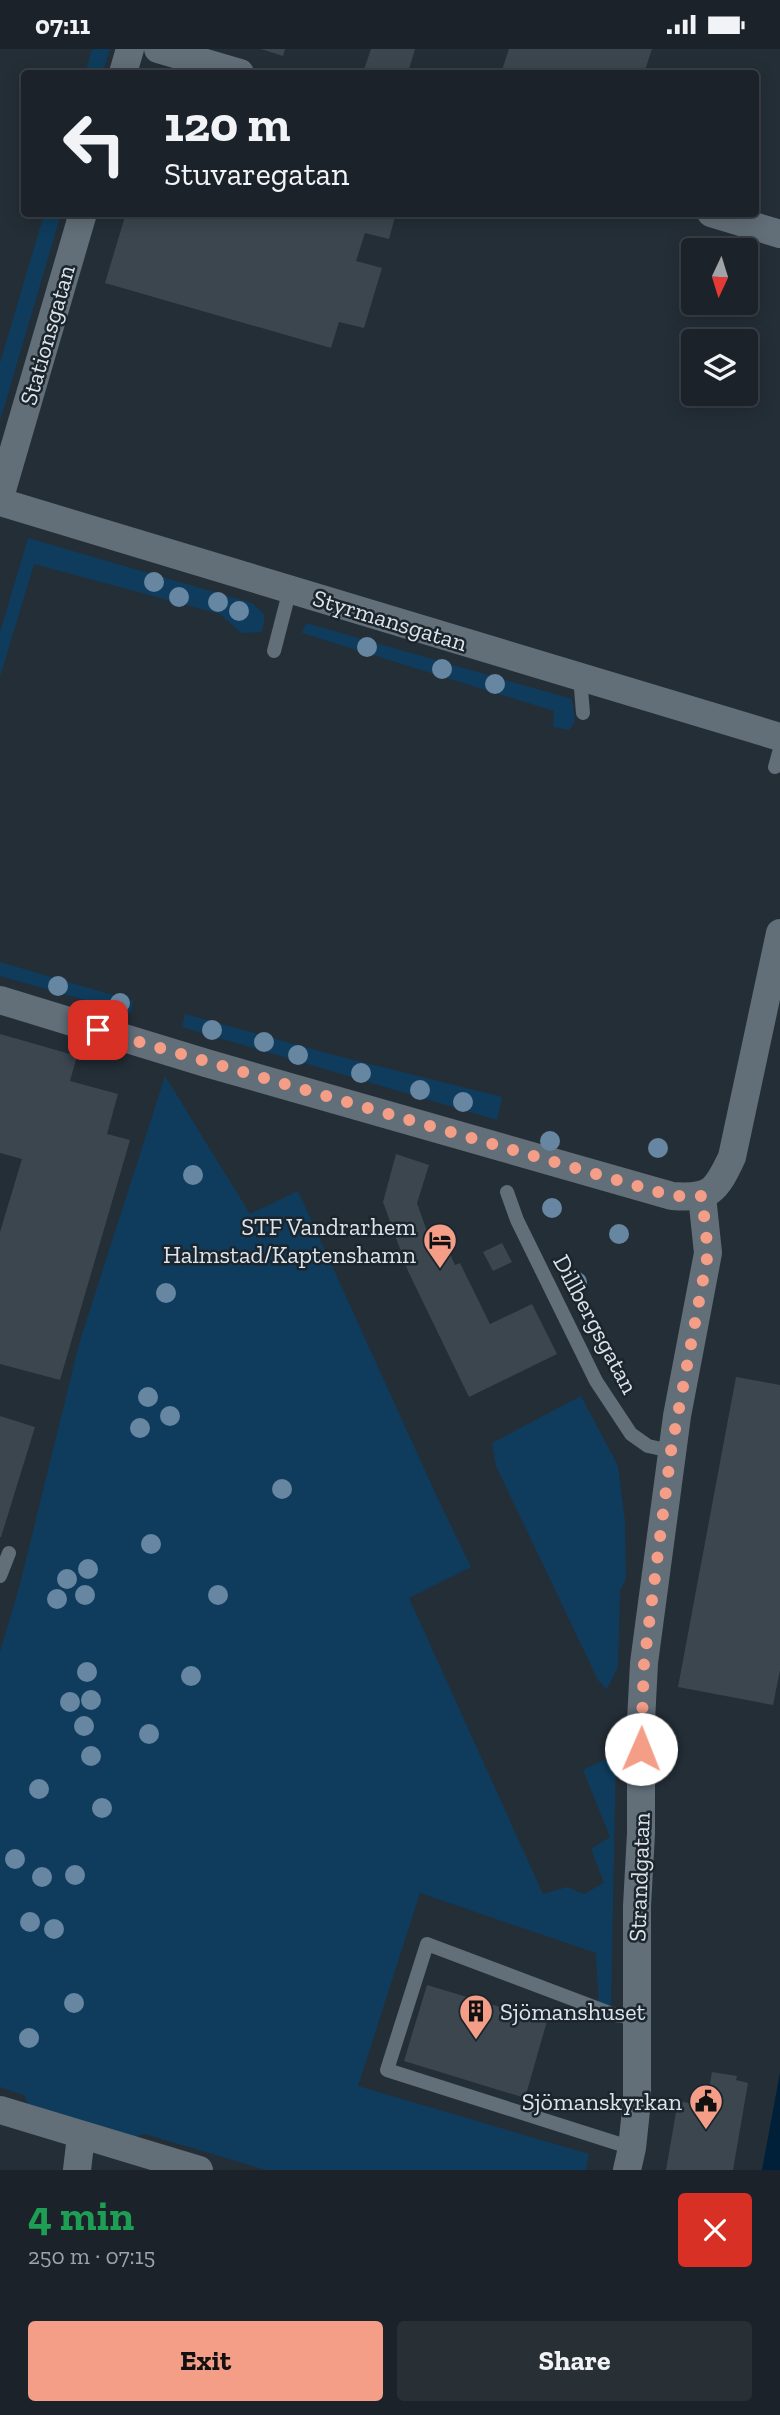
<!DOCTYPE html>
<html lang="en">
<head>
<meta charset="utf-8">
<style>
	body { margin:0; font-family:"Zilla Slab",serif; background:#282f35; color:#f1f3f6; height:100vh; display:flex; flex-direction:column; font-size:26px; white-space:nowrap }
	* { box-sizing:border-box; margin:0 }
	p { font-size:23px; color:#a0a4a8 }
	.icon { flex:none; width:38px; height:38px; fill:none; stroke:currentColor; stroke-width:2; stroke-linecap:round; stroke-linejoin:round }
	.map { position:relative; height:2121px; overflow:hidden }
	.side { display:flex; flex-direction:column; background:#1b2229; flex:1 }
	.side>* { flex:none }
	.guide { position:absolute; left:21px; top:21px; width:738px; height:147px; border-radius:7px; box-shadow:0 4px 18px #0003,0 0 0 2px #393f46; background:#1b2229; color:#f1f3f6; overflow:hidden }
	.needle { width:46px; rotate:184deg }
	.tools { position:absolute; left:681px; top:189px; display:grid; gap:14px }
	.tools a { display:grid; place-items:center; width:77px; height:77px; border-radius:7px; background:#1b2229; box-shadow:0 4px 18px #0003,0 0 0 2px #393f46; font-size:35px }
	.pin { position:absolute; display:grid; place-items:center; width:60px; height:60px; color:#fff; margin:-30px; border-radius:14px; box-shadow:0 4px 10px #0006 }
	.me { position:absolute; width:77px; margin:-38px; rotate:1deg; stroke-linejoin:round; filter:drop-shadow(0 0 5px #0008) }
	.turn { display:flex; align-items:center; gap:24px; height:147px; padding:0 28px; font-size:32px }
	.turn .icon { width:91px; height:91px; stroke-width:2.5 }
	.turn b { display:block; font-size:49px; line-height:60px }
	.round { display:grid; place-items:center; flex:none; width:74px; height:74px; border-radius:7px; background:#282f35 }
	.head { display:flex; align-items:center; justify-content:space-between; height:119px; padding:0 28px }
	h1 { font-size:42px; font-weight:700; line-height:52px; color:#1e9e55 }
	.button { display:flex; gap:14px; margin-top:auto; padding:14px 28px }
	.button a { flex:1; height:80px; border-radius:7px; background:#f49e88; color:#111; font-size:28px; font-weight:700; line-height:80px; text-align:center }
	.button a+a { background:#282f35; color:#f1f3f6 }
	.status { display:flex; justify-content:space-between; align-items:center; height:49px; padding:0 35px; background:#1b2229; direction:ltr }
	.status svg { height:19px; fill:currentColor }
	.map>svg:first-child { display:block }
	.green { fill:#0f3c5c }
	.water { fill:#002039 }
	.building { fill:#3b464f }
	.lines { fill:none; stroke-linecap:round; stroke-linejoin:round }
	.lane { stroke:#626e78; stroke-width:14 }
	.street { stroke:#626e78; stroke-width:28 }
	.tree { fill:#6686a1 }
	.route { stroke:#f49e88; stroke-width:12; stroke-dasharray:0 21.6 }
	.labels { text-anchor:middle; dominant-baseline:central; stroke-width:5; stroke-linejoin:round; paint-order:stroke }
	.street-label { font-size:24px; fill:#dde3e9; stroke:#1b252d }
	.poi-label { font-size:24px; fill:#dde3e9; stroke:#1b252d; text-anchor:end }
</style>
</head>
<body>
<div class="status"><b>07:11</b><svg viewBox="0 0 49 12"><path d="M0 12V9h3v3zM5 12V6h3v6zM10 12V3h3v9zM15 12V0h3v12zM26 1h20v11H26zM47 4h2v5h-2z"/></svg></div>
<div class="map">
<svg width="780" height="2121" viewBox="0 0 780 2121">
	<rect width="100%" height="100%" fill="#242e37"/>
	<g class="green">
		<path d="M92,0H110L103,24H85Z"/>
		<path d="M44,165H61L0,372V314Z"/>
		<path d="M28,489L252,554L265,566L262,583L241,584L220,565L34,515L0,628V583Z"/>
		<path d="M306,574L572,650L575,672L569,681L553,678L554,662L302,584Z"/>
		<path d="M0,913L133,952L131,964L0,927Z"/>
		<path d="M185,965L330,1005L502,1048L497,1071L182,978Z"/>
		<path d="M165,1027L250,1165L298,1142L437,1448L471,1518L409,1549L543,1845L567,1838L584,1845L604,1834L591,1800L610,1788L583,1721L616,1705L611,1957H599L596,1904L420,1844L358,2037L589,2105L586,2121H266L145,2085L128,2089L29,2057L24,2046L0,2038V1603L20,1535L79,1295Z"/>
		<path d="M581,1347L618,1417L625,1472L626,1530L620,1542L618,1618L607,1640L598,1631L496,1417L492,1394Z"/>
	</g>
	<path class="water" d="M780,2022V2121H762L779,2029Z"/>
	<g class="building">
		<path d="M261,0H285L283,7Z"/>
		<path d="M371,0H415L408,24H363Z"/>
		<path d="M509,0H652L644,24H501Z"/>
		<path d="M126,164H396L389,190L365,184L356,212L382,219L364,279L339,273L331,299L105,234Z"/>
		<path d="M0,985L77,1007L70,1032L118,1045L107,1085L130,1091L60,1331L0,1315V1183L22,1110L0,1104Z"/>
		<path d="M396,1105L429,1116L417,1154L436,1208L448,1201L455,1216L460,1214L490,1275L532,1255L557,1305L469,1348L408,1222L383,1153Z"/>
		<path d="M502,1194L512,1213L493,1222L483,1203Z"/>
		<path d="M736,1328L780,1336V1621L773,1656L678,1638Z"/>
		<path d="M0,1367L35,1378L1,1488H0Z"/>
		<path d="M427,1936L547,1972L525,2049L404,2012Z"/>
		<path d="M712,2023L737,2027L736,2031L748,2034L733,2121H666L678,2052L706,2057Z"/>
	</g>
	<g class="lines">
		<g class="lane">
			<path d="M274,602L290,540"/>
			<path d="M580,628L583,664"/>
			<path d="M775,718L780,700"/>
			<path d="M507,1143L517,1171L596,1332L631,1385L648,1397L671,1402"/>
			<path d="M0,1527L9,1504"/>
			<path d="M632,2099L387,2021L427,1895L615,1966L636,1969"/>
		</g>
		<g class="street">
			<path d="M158,0L240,24"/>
			<path d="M123,24L130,0"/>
			<path d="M711,164L780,185"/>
			<path d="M0,448L83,164"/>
			<path d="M0,453L780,688"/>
			<path d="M0,951L206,1014L672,1147C711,1150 716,1142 732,1108L780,884"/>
			<path d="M0,2061L199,2121"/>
			<path d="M77,2121L81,2087"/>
			<path d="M627,2121L632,2099L637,2052V1857L641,1784V1672L644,1614L677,1367L708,1204L702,1147"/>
		</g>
	</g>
	<g class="tree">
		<circle cx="154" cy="533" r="10"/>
		<circle cx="179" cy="548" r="10"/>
		<circle cx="218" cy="553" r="10"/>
		<circle cx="239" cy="562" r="10"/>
		<circle cx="367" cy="598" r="10"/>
		<circle cx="442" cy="620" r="10"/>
		<circle cx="495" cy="635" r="10"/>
		<circle cx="58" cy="937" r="10"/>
		<circle cx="120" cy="954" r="10"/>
		<circle cx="212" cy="981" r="10"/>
		<circle cx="264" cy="993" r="10"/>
		<circle cx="298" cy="1006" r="10"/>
		<circle cx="361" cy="1024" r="10"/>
		<circle cx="420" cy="1041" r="10"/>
		<circle cx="463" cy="1053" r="10"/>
		<circle cx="550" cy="1092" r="10"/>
		<circle cx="658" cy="1099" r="10"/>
		<circle cx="193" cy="1126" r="10"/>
		<circle cx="552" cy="1159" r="10"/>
		<circle cx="619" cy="1185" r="10"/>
		<circle cx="577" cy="1233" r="10"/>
		<circle cx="166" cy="1244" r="10"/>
		<circle cx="148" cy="1348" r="10"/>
		<circle cx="170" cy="1367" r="10"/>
		<circle cx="140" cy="1379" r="10"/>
		<circle cx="282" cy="1440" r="10"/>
		<circle cx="151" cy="1495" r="10"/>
		<circle cx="88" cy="1520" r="10"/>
		<circle cx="67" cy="1530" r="10"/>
		<circle cx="85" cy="1546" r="10"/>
		<circle cx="218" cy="1546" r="10"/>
		<circle cx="57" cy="1550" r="10"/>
		<circle cx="87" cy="1623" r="10"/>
		<circle cx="191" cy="1627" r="10"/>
		<circle cx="91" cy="1651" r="10"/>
		<circle cx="70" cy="1653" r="10"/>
		<circle cx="84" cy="1677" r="10"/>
		<circle cx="149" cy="1685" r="10"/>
		<circle cx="91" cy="1707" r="10"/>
		<circle cx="39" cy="1740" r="10"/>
		<circle cx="102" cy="1759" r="10"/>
		<circle cx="15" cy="1810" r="10"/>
		<circle cx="75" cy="1826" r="10"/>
		<circle cx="42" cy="1828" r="10"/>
		<circle cx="30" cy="1873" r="10"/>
		<circle cx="54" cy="1880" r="10"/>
		<circle cx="74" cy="1954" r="10"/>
		<circle cx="29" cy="1989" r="10"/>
	</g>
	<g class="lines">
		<path class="route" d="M98,981L672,1147H702L708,1204L671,1402L644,1614L641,1700"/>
	</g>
	<defs>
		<g id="hotel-pin" transform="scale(1.75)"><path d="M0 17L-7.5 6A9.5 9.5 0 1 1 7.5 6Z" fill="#f49e88" stroke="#1b252d"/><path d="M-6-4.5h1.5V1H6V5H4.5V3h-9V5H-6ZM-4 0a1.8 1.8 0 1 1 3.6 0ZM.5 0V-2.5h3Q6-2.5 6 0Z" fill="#111"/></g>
		<g id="building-pin" transform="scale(1.75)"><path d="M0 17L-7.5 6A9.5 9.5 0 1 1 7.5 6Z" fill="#f49e88" stroke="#1b252d"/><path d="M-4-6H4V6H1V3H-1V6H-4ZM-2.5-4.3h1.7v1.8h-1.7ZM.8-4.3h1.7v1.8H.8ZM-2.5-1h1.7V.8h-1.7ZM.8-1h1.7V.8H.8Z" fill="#111"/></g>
		<g id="civic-pin" transform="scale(1.75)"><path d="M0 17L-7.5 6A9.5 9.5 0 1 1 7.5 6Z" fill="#f49e88" stroke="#1b252d"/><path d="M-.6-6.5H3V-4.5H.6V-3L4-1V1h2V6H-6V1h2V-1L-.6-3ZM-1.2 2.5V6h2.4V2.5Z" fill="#111"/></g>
	</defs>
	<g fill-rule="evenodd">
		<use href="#hotel-pin" x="440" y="1191"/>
		<use href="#building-pin" x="476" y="1962"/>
		<use href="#civic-pin" x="706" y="2052"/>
	</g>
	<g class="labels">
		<g class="street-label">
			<text transform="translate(47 286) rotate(-74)">Stationsgatan</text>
			<text transform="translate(390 571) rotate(17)">Styrmansgatan</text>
			<text transform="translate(596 1275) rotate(62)">Dillbergsgatan</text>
			<text transform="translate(639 1828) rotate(-88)">Strandgatan</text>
		</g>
		<g class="poi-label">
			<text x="416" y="1177">STF Vandrarhem<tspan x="416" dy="28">Halmstad/Kaptenshamn</tspan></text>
			<text x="500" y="1962" text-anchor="start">Sjömanshuset</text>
			<text x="682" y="2052">Sjömanskyrkan</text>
		</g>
	</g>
</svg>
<div class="tools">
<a><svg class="needle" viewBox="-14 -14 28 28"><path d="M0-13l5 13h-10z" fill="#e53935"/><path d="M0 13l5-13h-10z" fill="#a0a4a8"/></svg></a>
<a><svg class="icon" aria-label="layers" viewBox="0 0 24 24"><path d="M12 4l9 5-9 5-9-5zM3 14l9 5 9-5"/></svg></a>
</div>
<div class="pin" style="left:98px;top:981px;background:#d93025"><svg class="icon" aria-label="arrive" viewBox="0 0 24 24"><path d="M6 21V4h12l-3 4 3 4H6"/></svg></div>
<svg class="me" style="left:641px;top:1700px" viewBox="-20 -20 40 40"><circle r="19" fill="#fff"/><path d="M0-13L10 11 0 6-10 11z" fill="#f49e88"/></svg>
<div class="guide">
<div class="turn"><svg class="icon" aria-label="left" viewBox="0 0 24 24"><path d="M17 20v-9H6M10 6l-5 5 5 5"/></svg><div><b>120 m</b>Stuvaregatan</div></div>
</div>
</div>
<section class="side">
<div class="head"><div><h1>4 min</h1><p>250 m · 07:15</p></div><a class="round" style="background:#d93025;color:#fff"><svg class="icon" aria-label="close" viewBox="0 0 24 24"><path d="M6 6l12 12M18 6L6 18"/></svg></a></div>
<div class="button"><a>Exit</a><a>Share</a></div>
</section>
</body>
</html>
